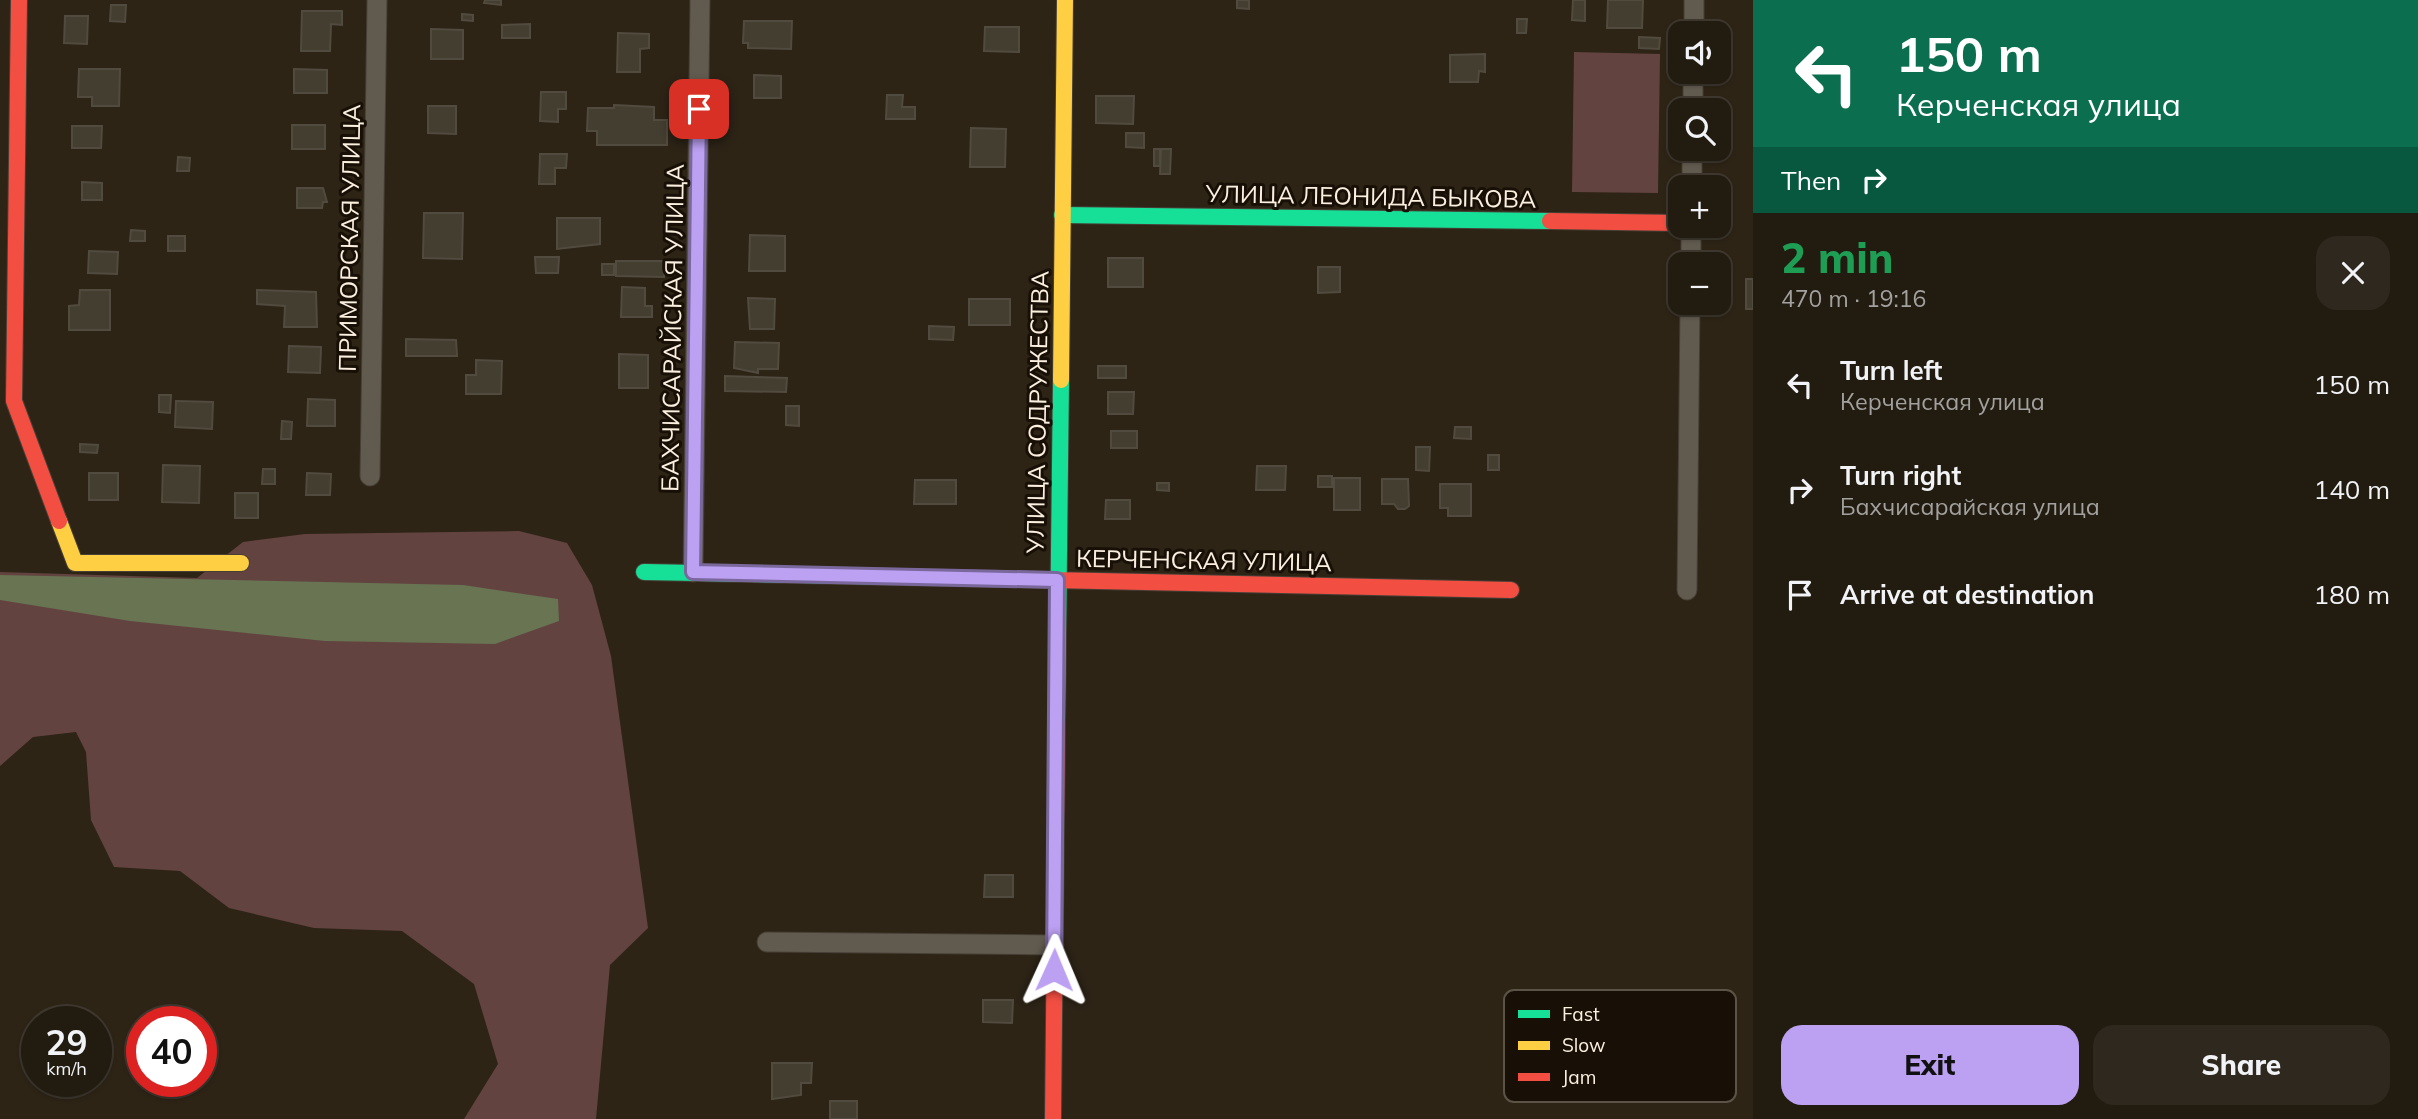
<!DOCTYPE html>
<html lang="en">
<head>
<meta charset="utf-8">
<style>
	body { margin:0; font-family:Mulish,sans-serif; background:#2e281e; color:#f1f3f6; height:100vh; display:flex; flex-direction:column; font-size:26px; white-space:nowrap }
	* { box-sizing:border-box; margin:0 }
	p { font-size:23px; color:#a2a19f }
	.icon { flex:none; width:38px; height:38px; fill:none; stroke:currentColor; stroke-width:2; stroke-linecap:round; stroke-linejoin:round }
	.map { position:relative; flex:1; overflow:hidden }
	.side { display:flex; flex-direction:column; background:#221b10; width:665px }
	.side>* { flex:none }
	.top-card { background:#0b6e4f; color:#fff; overflow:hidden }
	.fabs { position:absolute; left:1668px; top:21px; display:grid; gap:14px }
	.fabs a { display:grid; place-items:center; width:63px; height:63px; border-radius:14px; background:#221b10; box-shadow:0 2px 5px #0004,0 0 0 2px #3f3930; font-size:35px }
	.speed { position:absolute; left:21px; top:1006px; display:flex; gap:14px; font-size:35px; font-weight:700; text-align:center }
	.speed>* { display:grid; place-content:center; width:91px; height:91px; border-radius:50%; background:#221b10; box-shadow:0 2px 5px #0004,0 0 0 2px #3f3930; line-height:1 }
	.speed small { font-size:18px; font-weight:400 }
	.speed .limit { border:10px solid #d22; background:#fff; color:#111 }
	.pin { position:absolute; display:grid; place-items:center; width:60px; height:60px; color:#fff; margin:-30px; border-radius:14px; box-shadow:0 4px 10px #0006 }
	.me { position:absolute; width:77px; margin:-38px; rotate:1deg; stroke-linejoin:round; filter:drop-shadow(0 0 5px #0008) }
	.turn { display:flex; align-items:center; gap:24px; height:147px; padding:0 28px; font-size:32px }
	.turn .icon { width:91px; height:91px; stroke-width:2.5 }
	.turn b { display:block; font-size:49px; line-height:60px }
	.then { display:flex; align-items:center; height:66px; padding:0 28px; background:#0003; gap:14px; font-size:26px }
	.round { display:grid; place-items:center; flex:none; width:74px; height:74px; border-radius:21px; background:#2e281e }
	.summary { display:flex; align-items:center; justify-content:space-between; height:119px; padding:0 28px }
	h1 { font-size:42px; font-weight:800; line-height:52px; color:#1e9e55 }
	.action { display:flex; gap:14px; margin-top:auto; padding:14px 28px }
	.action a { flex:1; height:80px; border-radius:21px; background:#bca0f2; color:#111; font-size:28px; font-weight:800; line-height:80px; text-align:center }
	.action a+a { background:#2e281e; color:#f1f3f6 }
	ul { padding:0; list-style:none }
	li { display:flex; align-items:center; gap:21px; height:105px; padding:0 28px }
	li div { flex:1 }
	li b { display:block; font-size:26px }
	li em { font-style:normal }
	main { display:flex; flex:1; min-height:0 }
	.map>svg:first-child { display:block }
	.green { fill:#634340 }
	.water { fill:#687452 }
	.building { fill:#433e30; stroke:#514a3e; stroke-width:2 }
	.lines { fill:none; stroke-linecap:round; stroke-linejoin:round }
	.street-casing { stroke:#473f35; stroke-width:21 }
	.fast-casing { stroke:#473f35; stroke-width:18 }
	.slow-casing { stroke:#473f35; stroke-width:18 }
	.jam-casing { stroke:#473f35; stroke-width:18 }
	.street { stroke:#615a4f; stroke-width:19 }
	.fast { stroke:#16e098; stroke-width:16 }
	.slow { stroke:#ffcf43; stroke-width:16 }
	.jam { stroke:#f24e42; stroke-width:16 }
	.route-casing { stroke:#7a689d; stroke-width:18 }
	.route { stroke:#bca0f2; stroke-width:12 }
	.labels { text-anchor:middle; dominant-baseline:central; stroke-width:6; stroke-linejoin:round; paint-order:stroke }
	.street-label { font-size:24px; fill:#fbefe0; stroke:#181006 }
	.key { fill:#181006; stroke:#5c5347; stroke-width:2 }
	.key-label { font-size:19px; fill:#fbefe0 }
</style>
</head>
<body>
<main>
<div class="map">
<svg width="1753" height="1119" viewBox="0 0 1753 1119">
	<rect width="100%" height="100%" fill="#2d2416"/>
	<g class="green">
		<path d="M1574,52L1660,54L1658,193L1572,192Z"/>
		<path d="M519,531L567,543L592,585L611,656L648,928L610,965L596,1119H464L498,1064L474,984L402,931L314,928L229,908L180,871L114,867L91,820L86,752L76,732L33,737L0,766V572L197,578L243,542L305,534Z"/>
	</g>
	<path class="water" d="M0,575L463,585L558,599L559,621L495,644L325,641L130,621L0,600Z"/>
	<g class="building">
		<path d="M485,0H501V5L484,3Z"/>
		<path d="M1237,0H1249V9L1237,8Z"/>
		<path d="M1573,0H1585V21L1572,20Z"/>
		<path d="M1608,0H1643L1642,28H1607Z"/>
		<path d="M111,5H126L125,22L110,21Z"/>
		<path d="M302,11H342V25L331,24L330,51H301Z"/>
		<path d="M462,14L473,15V21L462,20Z"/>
		<path d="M65,16H88L87,44L64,43Z"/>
		<path d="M1517,19H1527L1526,33H1517Z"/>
		<path d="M744,21H792L791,49L748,48V43H743Z"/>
		<path d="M530,24V38H502V25Z"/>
		<path d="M985,27H1019V52L984,51Z"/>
		<path d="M431,29L463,30V59H431Z"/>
		<path d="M618,33L649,34V48L640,49V72H617Z"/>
		<path d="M1639,37L1660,38L1659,49L1639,48Z"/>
		<path d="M1485,54V72L1479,71L1478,82H1450V55Z"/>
		<path d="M79,69H120L119,106H92V97H78Z"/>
		<path d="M294,69L327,70V93H294Z"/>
		<path d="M754,75L781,76V98H754Z"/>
		<path d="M541,92H566V109H558V122L540,121Z"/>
		<path d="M887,95H903L902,107H915V119H886Z"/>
		<path d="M1096,96H1134L1133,124L1096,123Z"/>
		<path d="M614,105L654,107V120H667V145H597V131H587L588,108H614Z"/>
		<path d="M428,106H456V134L428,133Z"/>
		<rect x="292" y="125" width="33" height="24"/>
		<path d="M72,126H102L101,148H72Z"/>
		<path d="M971,128L1006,129L1005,167H970Z"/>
		<path d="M1126,133H1144V148L1126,147Z"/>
		<rect x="1154" y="149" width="6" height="17"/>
		<path d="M1161,149H1171L1170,174H1160Z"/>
		<path d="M540,154H567L566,168H555V184H539Z"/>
		<path d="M178,157L190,158L189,171H177Z"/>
		<path d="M82,182L102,183V200H82Z"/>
		<path d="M297,188H323L327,202H323L322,208H297Z"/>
		<path d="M424,213H463L462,259L423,258Z"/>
		<path d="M557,218H600V244L557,249Z"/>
		<path d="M131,230L145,231V241H130Z"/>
		<path d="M750,235L785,236V271H749Z"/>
		<rect x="168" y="236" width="17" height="15"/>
		<path d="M89,251L118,252L117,274L88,273Z"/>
		<path d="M535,257H559L558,273H536Z"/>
		<rect x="1108" y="258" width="35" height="29"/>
		<path d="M616,261H664V277L616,276Z"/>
		<rect x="602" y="264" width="12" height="11"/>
		<path d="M1318,267H1340V292L1318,293Z"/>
		<rect x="1746" y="279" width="7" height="30"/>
		<path d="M622,287L645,288V306H652V317H621Z"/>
		<path d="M80,290H110V330H69V306L79,305Z"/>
		<path d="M257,290L316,292L317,327H284L285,306L257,304Z"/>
		<path d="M748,298L775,299L774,329H750Z"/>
		<rect x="969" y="299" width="41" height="26"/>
		<path d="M929,326L954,327L953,340L929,339Z"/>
		<path d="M406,339L456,340L457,356H406Z"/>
		<path d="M735,342L779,343L778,369H758V373L734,368Z"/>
		<path d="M289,346L321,347L320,373L288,372Z"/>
		<path d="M619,354L648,355V388H619Z"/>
		<path d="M476,360L502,361L501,394H466V375H476Z"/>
		<rect x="1098" y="366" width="28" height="12"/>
		<path d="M725,376L787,378L786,392L725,391Z"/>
		<path d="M1108,392H1134L1133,414H1108Z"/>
		<path d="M159,395H171L170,413L159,412Z"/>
		<path d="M308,399L335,400V426H307Z"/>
		<path d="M176,401L213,402L212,429L175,427Z"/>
		<path d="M786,406H799V426L786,425Z"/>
		<path d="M282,421L292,422L291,439H281Z"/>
		<path d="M1455,427H1471V439L1454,438Z"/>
		<rect x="1111" y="431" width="26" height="17"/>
		<path d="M80,444L98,445L97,453L80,452Z"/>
		<path d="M1416,447H1430L1429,471L1416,470Z"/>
		<rect x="1488" y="455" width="11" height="15"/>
		<path d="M163,465L200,466L199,503L162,502Z"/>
		<path d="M1257,466H1286L1285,490H1256Z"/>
		<path d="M263,469H275V484H262Z"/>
		<rect x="89" y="473" width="29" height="27"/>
		<path d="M307,473L331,474L330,495H306Z"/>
		<rect x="1318" y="476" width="14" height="11"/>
		<rect x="1334" y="478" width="26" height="32"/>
		<path d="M1382,479H1408L1409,506L1405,509H1398L1394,504H1382Z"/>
		<path d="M915,480H956V504H914Z"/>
		<path d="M1157,483H1169V491L1157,490Z"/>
		<path d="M1440,484H1471V516H1448V508H1440Z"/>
		<rect x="235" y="493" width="23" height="25"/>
		<path d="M1106,500H1130V519H1105Z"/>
		<path d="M985,875H1013V897H984Z"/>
		<path d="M983,1000H1013L1012,1023L983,1022Z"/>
		<path d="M772,1063H812L811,1083H801V1095L772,1099Z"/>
		<rect x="830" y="1101" width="27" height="18"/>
	</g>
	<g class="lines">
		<g class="street-casing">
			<g id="street">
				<path d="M1694,33V0"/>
				<path d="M1693,110V72"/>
				<path d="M1692,187V149"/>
				<path d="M1691,264V226"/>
				<path d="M370,476L377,0"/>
				<path d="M693,572L700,0"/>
				<path d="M1687,590L1690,303"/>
				<path d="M767,942L1054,945"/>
			</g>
		</g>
		<g class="fast-casing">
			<g id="fast">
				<path d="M1062,215L1550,221"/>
				<path d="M644,572L1004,579"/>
				<path d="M1057,722L1061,380"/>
			</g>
		</g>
		<g class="slow-casing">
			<g id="slow">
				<path d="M1061,380L1065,0"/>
				<path d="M59,521L75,563H241"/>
			</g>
		</g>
		<g class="jam-casing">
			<g id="jam">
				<path d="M19,0L14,401L59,521"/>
				<path d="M1550,221L1680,223"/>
				<path d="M1004,579L1511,590"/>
				<path d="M1053,1119L1057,722"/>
			</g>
		</g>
		<use href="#street" class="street"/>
		<use href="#fast" class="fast"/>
		<use href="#slow" class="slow"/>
		<use href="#jam" class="jam"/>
	</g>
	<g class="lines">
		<g class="route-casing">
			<path id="route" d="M699,109L693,572L1057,580L1054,970"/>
		</g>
		<use href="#route" class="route"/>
	</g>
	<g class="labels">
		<g class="street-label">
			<text transform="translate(1371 196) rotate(1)">УЛИЦА ЛЕОНИДА БЫКОВА</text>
			<text transform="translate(349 238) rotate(-89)">ПРИМОРСКАЯ УЛИЦА</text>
			<text transform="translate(672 328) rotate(-89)">БАХЧИСАРАЙСКАЯ УЛИЦА</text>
			<text transform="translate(1037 412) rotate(-89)">УЛИЦА СОДРУЖЕСТВА</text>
			<text transform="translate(1204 560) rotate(1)">КЕРЧЕНСКАЯ УЛИЦА</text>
		</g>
	</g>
	<rect x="1504" y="990" width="232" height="112" rx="10" class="key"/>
	<rect x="1518" y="1010" width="32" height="8" fill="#16e098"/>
	<rect x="1518" y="1041" width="32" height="9" fill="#ffcf43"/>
	<rect x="1518" y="1073" width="32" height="8" fill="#f24e42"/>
	<g class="key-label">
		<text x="1562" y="1021">Fast</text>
		<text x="1562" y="1052">Slow</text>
		<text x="1562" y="1084">Jam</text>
	</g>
</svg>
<div class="fabs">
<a><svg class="icon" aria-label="sound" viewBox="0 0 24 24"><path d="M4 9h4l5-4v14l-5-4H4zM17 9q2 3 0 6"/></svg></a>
<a><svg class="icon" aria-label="search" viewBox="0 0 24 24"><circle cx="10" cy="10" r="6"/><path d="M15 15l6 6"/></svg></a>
<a>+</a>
<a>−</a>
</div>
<div class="speed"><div>29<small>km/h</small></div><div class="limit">40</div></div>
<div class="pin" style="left:699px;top:109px;background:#d93025"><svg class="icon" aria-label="arrive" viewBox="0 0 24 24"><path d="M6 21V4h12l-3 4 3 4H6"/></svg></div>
<svg class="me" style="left:1054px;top:970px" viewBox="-20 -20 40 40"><path d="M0-17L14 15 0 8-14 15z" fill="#bca0f2" stroke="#fff" stroke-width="4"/></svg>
</div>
<section class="side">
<div class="top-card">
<div class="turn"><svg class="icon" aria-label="left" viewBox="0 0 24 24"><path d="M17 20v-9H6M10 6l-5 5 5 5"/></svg><div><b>150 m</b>Керченская улица</div></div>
<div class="then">Then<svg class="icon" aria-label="right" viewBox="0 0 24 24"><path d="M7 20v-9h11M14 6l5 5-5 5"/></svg></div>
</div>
<div class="summary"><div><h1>2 min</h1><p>470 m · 19:16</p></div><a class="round"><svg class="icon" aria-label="close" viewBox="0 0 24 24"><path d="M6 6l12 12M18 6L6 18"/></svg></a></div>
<ul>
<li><svg class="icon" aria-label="left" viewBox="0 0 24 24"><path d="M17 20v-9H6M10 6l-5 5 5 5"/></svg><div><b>Turn left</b><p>Керченская улица</p></div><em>150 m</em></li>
<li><svg class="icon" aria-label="right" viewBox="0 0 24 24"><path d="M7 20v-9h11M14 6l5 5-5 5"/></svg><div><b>Turn right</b><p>Бахчисарайская улица</p></div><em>140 m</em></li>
<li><svg class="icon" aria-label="arrive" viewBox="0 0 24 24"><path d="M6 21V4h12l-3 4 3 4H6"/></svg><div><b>Arrive at destination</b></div><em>180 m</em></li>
</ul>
<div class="action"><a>Exit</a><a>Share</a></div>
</section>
</main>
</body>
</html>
